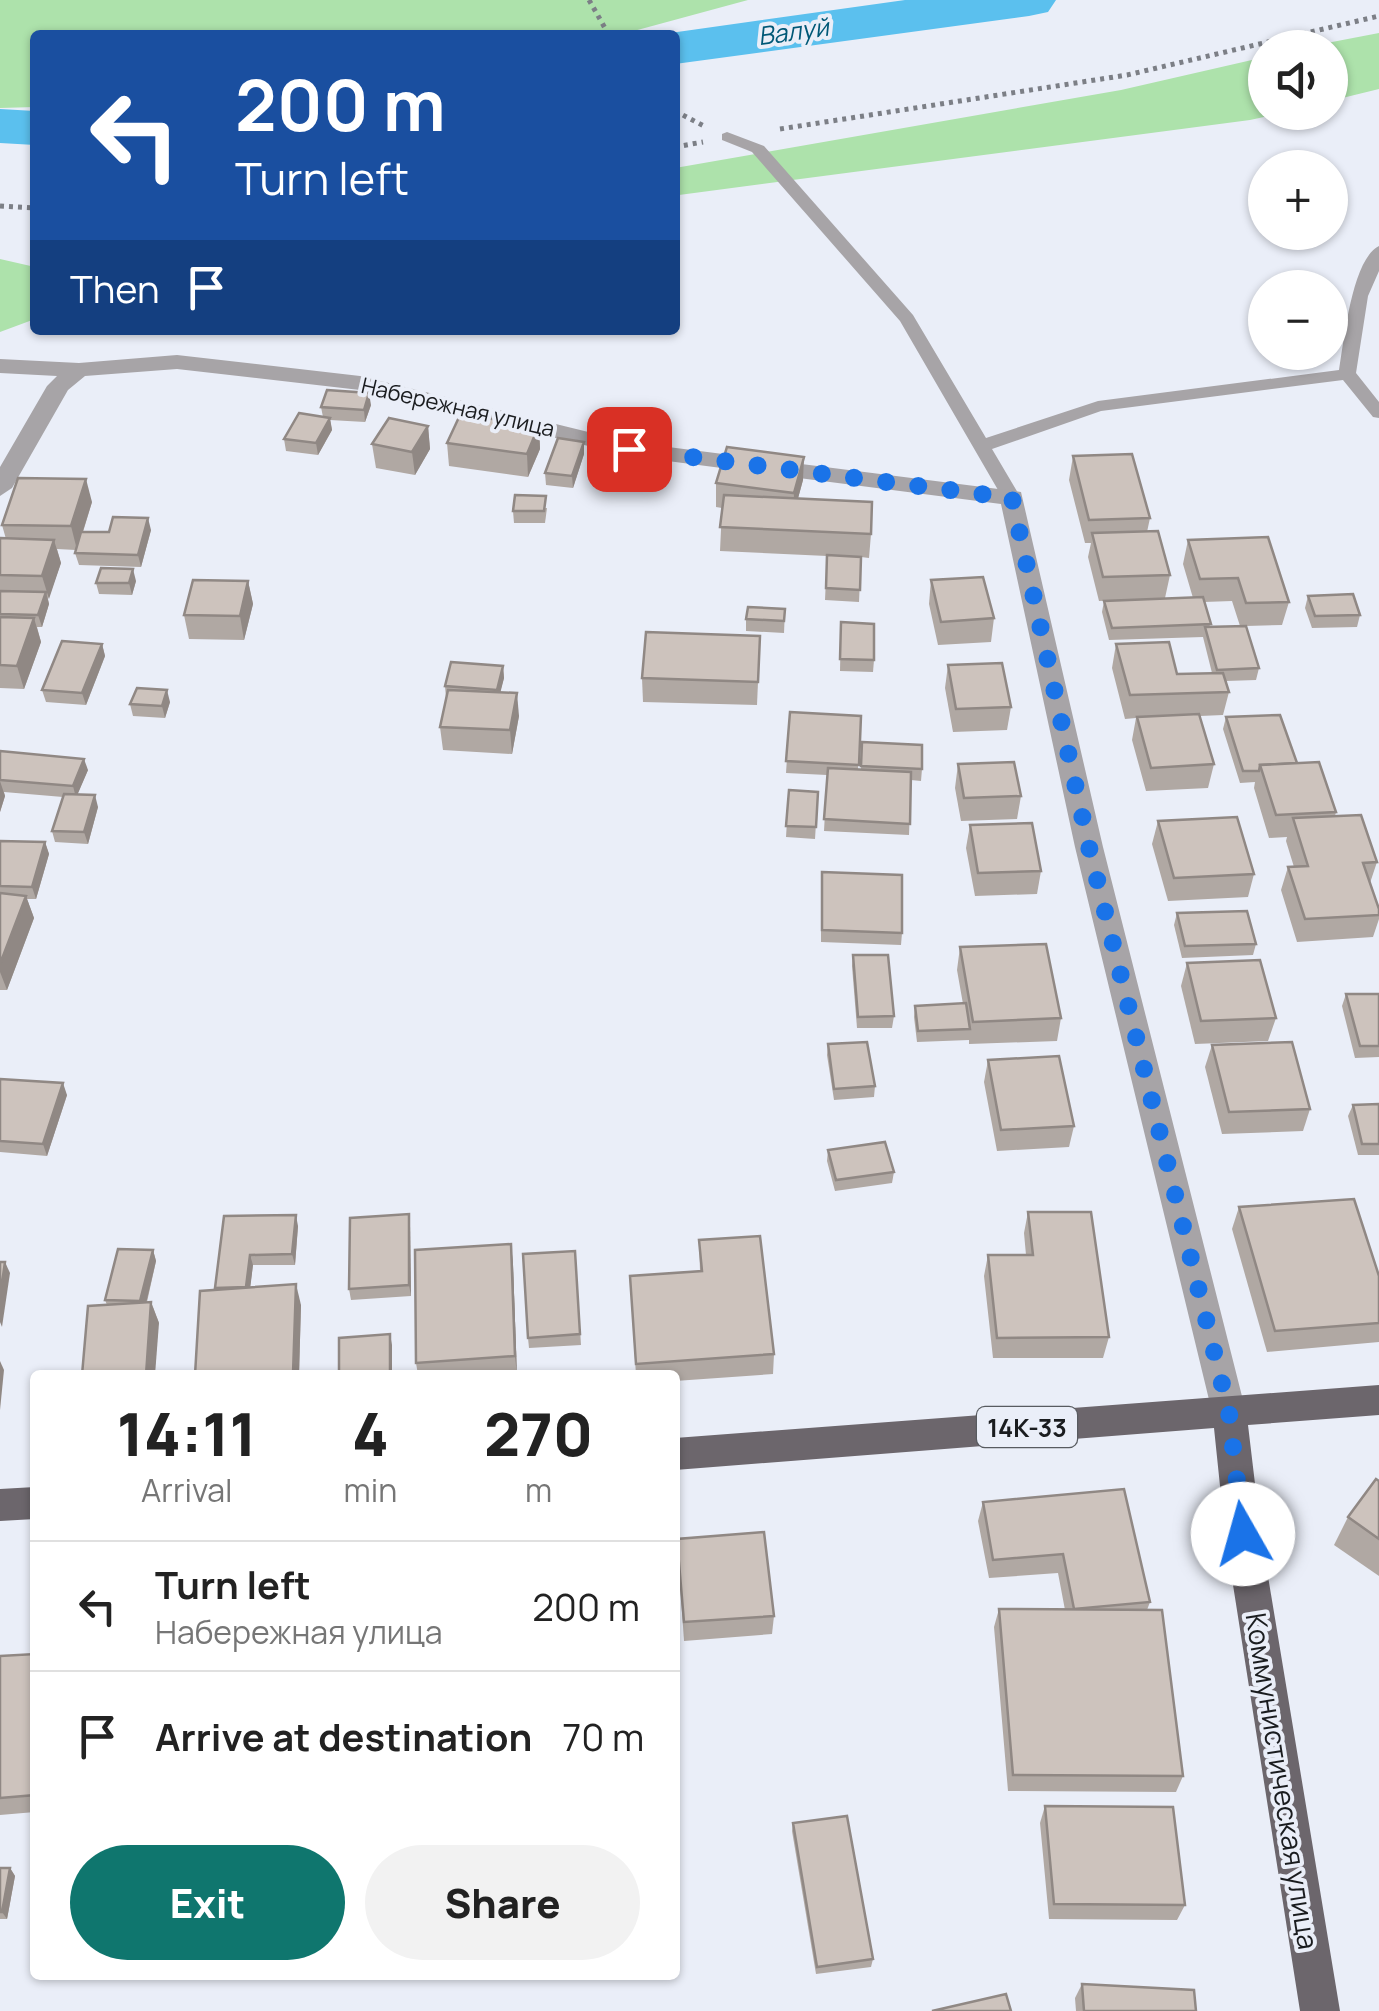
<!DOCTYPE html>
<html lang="en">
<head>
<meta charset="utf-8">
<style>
	body { margin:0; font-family:Manrope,sans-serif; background:#f2f2f2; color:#222; height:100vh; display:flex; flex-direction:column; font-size:38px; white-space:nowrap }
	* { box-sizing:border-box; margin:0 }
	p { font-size:32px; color:#767676 }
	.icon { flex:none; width:55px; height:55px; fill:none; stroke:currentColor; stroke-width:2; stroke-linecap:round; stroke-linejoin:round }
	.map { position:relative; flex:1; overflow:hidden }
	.panel { position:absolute; left:30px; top:1370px; width:650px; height:610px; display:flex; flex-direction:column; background:#fff; border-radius:10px; box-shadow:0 2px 8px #0004 }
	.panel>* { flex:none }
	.hud { position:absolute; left:30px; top:30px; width:650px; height:305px; border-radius:10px; box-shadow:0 2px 8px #0004; background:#1a4fa0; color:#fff; overflow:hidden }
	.buttons { position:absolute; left:1248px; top:30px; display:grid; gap:20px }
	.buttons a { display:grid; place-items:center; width:100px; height:100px; border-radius:50%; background:#fff; box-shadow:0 2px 8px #0004; font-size:50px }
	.pin { position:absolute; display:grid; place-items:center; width:85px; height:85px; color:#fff; margin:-42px; border-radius:20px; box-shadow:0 5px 15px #0006 }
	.me { position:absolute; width:110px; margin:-55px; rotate:353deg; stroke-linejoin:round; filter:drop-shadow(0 0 8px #0008) }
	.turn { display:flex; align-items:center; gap:35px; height:210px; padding:0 40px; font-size:45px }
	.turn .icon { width:130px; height:130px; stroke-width:2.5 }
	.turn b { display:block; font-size:70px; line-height:85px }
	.then { display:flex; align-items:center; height:95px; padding:0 40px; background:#0003; gap:20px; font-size:38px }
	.eta { display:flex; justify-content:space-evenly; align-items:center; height:170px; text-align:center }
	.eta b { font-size:60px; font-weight:800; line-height:70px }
	.button { display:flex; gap:20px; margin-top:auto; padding:20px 40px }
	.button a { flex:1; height:115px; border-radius:60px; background:#0f766e; color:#fff; font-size:40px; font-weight:800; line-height:115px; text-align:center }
	.button a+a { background:#f2f2f2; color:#222 }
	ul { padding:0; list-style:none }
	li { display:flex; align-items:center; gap:30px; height:130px; padding:0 40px; border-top:2px solid #e0e0e0 }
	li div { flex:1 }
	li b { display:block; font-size:38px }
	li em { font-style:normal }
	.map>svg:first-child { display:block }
	.green { fill:#ade2ab }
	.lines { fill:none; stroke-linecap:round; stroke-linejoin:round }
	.river { fill:#5bc0ee; fill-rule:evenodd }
	.path { stroke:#7c7f86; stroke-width:5; stroke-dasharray:4 5; stroke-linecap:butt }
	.lane { fill:#a7a4a7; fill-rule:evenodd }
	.street { fill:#a7a4a7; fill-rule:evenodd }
	.primary { fill:#6c666c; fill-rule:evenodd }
	.wall { fill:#b0a8a3; fill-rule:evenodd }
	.shaded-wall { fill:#908884 }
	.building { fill:#cdc3bd; stroke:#908884; stroke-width:2.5 }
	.route { stroke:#1a73e8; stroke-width:18; stroke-dasharray:0 32.4 }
	.labels { text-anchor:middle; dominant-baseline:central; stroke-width:8; stroke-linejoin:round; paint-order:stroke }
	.far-street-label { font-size:22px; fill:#1a1c1f; stroke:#eaeef8 }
	.far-water-label { font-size:25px; font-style:italic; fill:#005877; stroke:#eaeef8 }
	.shield { fill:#eaeef8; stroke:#585b60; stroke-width:2.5 }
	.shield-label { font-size:25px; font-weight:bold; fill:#1a1c1f }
	.street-label { font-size:28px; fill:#1a1c1f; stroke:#eaeef8 }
</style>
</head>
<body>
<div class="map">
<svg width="1379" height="2011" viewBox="0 0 1379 2011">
	<rect width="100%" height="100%" fill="#eaeef8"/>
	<g class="green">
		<path d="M0,0H748L619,35H35V107L0,108Z"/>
		<path d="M1379,33V89L1330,101V48L1306,47Z"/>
		<path d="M1265,57V112L1282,113L1250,120L679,195L675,168L1121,90Z"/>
		<path d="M0,259L35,267V319L0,332Z"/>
	</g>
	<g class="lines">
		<g class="river">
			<path d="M905,0H1056L1048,12L1029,16L675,64V35H656Z"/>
			<path d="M0,109L35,111V145L0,143Z"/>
		</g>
		<g class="path">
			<path d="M589,0L609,35"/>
			<path d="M675,111L704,126"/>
			<path d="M780,129L1127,75L1379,16"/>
			<path d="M675,147L703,142"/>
			<path d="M0,206L35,208"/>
		</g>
		<path class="lane" d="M727,132L764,146L913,315L986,438L1098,401L1339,370C1344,341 1352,259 1379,246V271L1368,296L1356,373L1379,402V418L1373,417L1343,380L1101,411L992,449L1021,498L1012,504L1005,502L900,321L752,152L722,140V134Z"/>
		<path class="street" d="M177,355L360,376L629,442L1021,492L1103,847L1246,1412L1241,1423L1229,1427L1217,1423L1212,1412L1075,847L1001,504L629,456L360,390L177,369L85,376L68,390L12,488L0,496V467L47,386L57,376L0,373V359L79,363Z"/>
		<g class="primary">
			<path d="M1379,1385V1415L1248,1425L1261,1534L1340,2011H1300L1225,1534L1214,1428L675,1470V1438Z"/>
			<path d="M35,1487V1519L0,1521V1489Z"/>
		</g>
	</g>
	<g class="wall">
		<path d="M371,405L365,422L330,420L332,430L318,455L286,451L284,439L323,417L321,407Z"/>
		<path d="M539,425L540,449L528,477L449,466L447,443Z"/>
		<path d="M428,426L430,449L415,475L376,468L372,444Z"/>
		<path d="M584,442V454L573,488L546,485L545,473Z"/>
		<path d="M1073,456L1150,518L1147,532L1170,575L1165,598H1193L1183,564L1188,540L1289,602L1282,625L1246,626L1259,668L1256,680L1226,681L1229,692L1223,715L1200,716L1214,764L1208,788L1146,791L1132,740L1136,718L1125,719L1112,668L1116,644L1177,674L1212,673L1203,637L1109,640L1102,612L1104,601L1152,599L1099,601L1088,557L1091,543H1085L1069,480ZM1232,601L1240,626L1210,627L1204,602Z"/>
		<path d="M803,480L798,498L871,534L869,558L861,557L859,602L825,600L827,556L720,551L722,508L716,507V483Z"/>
		<path d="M92,502L83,532L151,530L141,567L79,565L75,553L76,550L57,549L61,563L48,599L49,604L42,627H37L41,642L24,689L0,688V538L6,539L2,525Z"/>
		<path d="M547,508L545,523H514L513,511Z"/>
		<path d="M931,580L994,618L991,642L938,645L929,604Z"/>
		<path d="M136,581L132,595L99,594L96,583Z"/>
		<path d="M248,581L253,604L244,640L189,639L184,615Z"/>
		<path d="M1308,596L1360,615L1357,627L1312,628L1305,608Z"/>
		<path d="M785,609L784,633L746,631V619Z"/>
		<path d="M841,622L874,660L873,672L840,671Z"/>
		<path d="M760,636L757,705L643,702L642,678Z"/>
		<path d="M102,644L105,656L86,705L46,702L42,690Z"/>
		<path d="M948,665L1011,707L1007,730L953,732L945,688Z"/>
		<path d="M503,666L504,678L500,692L519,716L512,754L443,750L440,727L446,698L445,686Z"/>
		<path d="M170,702L165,718L133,716L130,704Z"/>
		<path d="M790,712L861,716L858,769H861L862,742L922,769L921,781L911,780L909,835L824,831L827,775L786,773Z"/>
		<path d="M1226,717L1297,763L1336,812L1335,816L1377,862L1370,883L1379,909V919L1373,937L1297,942L1281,890L1288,867H1294L1286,841L1287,837L1269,838L1254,788L1255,782L1240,783L1223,729Z"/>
		<path d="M0,751L88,770L77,795L98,807L88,844L55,842L52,831L63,797L4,792L5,796L0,812Z"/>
		<path d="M958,764L1021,796L1017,819L961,821L955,788Z"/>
		<path d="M789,790L818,792L815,839L786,837Z"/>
		<path d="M1158,821L1254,874L1248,897L1168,901L1152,844Z"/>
		<path d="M970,825L1041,871L1037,894L975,896L966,848Z"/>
		<path d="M0,841L45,842L49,854L36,899H27L34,918L7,990H0Z"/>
		<path d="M821,884L902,933L901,945L821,942Z"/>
		<path d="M1177,913L1256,944L1253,955L1182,958L1174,925Z"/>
		<path d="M960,947L1061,1018L1057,1041L969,1044V1040L917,1042L914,1017L915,1006L963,1004L957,970Z"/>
		<path d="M853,955L894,1016L892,1028H857L852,966Z"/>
		<path d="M1187,963L1276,1018L1268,1041L1195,1044L1181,986Z"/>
		<path d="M1346,994H1379V1057L1355,1058L1342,1006Z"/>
		<path d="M828,1044L875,1086L874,1097L834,1100L827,1055Z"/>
		<path d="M1212,1045L1310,1109L1303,1131L1222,1134L1205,1067Z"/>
		<path d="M988,1060L1074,1126L1069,1147L997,1151L984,1082Z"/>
		<path d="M0,1079L67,1095L47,1156L0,1152Z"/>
		<path d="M1379,1104V1155H1358L1348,1116L1353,1105Z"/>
		<path d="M828,1150L894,1172L892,1183L835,1191L827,1161Z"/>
		<path d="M1239,1207L1379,1276V1342L1267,1352L1232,1229Z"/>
		<path d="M1028,1212L1109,1337L1103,1358H993L984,1276L988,1255H1026L1024,1233Z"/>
		<path d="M224,1216L298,1226L295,1265H253L250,1287L301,1305L299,1375H195L215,1290Z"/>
		<path d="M410,1225L411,1296L351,1300L349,1289Z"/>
		<path d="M699,1240L774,1354L773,1374L675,1381V1375H636L631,1297L700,1271Z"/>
		<path d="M511,1244L513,1265L517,1375H418L416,1363Z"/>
		<path d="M153,1250L156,1261L147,1302H151L159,1323L107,1305L105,1300Z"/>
		<path d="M575,1251L581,1345L529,1348L528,1338Z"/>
		<path d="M392,1345V1375H339Z"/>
		<path d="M1379,1481V1576L1334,1545L1348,1517Z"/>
		<path d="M983,1502L1150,1602L1147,1610L1183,1776L1176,1792L1008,1791L994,1627L999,1609L1065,1610L1058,1573L989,1578L978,1521Z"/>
		<path d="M677,1539L774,1616L772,1634L684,1641Z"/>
		<path d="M35,1654V1812L0,1815V1656Z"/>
		<path d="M1045,1806L1185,1905L1177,1920L1049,1919L1040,1823Z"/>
		<path d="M793,1823L873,1959L871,1967L816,1974L792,1831Z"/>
		<path d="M0,1868H10L15,1876L7,1919H0Z"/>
		<path d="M1082,1984L1196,2011H1076L1075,1998Z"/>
	</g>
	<g class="shaded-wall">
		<path d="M369,393L371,405L365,422L364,410Z"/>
		<path d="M330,418L332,430L318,455L316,443Z"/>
		<path d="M539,425L540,449L528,477L527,454Z"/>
		<path d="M428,426L430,449L415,475L412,452Z"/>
		<path d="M584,442V454L573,488L572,476Z"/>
		<path d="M804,457L803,480L793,517L794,493Z"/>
		<path d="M86,479L92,502L77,550L71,526Z"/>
		<path d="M148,518L151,530L141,567L138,555Z"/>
		<path d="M54,540L61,563L49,599L42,576Z"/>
		<path d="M133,569L136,581L132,595L129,583Z"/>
		<path d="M248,581L253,604L244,640L240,616Z"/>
		<path d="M46,592L49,604L42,627L38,615Z"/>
		<path d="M34,618L41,642L24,689L17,666Z"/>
		<path d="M102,644L105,656L86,705L82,693Z"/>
		<path d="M503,666L504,678L498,702L497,690Z"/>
		<path d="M167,690L170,702L165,718L162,706Z"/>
		<path d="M517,693L519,716L512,754L510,730Z"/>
		<path d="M84,759L88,770L76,798L73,786Z"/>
		<path d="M0,781L5,796L0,812Z"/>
		<path d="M95,795L98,807L88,844L84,832Z"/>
		<path d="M45,842L49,854L36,899L32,887Z"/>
		<path d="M26,896L34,918L7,990L0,972V964Z"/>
		<path d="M63,1083L67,1095L47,1156L43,1144Z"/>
		<path d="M409,1214L410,1225L411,1296L409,1285Z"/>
		<path d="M296,1215L298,1226L295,1265L292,1254Z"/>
		<path d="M511,1244L513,1265L517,1375L515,1356Z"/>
		<path d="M153,1250L156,1261L144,1312L140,1301Z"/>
		<path d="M250,1255L253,1265L249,1298L246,1287Z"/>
		<path d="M5,1262L10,1273L2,1327L0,1322V1297Z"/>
		<path d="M296,1284L301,1305L299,1375H293Z"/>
		<path d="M151,1302L159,1323L155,1375H146Z"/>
		<path d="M390,1334L392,1345V1375L390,1372Z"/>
		<path d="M0,1361L4,1370L0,1410Z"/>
		<path d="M10,1868L15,1876L7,1919L2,1912Z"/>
	</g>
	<g class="building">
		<path d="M327,390L369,393L364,410L321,407Z"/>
		<path d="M299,413L330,418L316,443L284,439Z"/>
		<path d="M460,415L539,425L527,454L447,443Z"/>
		<path d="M389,418L428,426L412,452L372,444Z"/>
		<path d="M558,438L584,442L572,476L545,473Z"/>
		<path d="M727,447L804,457L794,493L716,483Z"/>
		<path d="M1132,454L1150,518L1089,520L1073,456Z"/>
		<path d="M18,478L86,479L71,526L2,525Z"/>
		<path d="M515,495L546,496L544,511H513Z"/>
		<path d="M724,495L872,502L871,534L720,527Z"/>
		<path d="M113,517L148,518L138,555L75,553L81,532H109Z"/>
		<path d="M1158,531L1170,575L1103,577L1092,533Z"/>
		<path d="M1268,537L1289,602L1246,603L1238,578L1200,579L1188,540Z"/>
		<path d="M0,538L54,540L42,576L0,575Z"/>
		<path d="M827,555L861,557L860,590L826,588Z"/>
		<path d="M101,568L133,569L129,583H96Z"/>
		<path d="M983,577L994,618L941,622L931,580Z"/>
		<path d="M193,580L248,581L240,616L184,615Z"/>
		<path d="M0,591L46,592L38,615L0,614Z"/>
		<path d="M1353,594L1360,615L1315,616L1308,596Z"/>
		<path d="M1203,597L1211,624L1112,628L1104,601Z"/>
		<path d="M748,607L785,609L784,621L746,619Z"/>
		<path d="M0,617L34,618L17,666L0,665Z"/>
		<path d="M841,622L874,624V660L840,659Z"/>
		<path d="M1246,626L1259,668L1217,670L1205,627Z"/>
		<path d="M646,632L760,636L758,682L642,678Z"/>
		<path d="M62,641L102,644L82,693L42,690Z"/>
		<path d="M1169,642L1177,674L1223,673L1229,692L1130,695L1116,644Z"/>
		<path d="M451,662L503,666L497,690L445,686Z"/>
		<path d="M1002,663L1011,707L956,709L948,665Z"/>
		<path d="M137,688L167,690L162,706L130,704Z"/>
		<path d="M448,690L517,693L510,730L440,727Z"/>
		<path d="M790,712L861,716L859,765L786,761Z"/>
		<path d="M1199,714L1214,764L1151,768L1137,717Z"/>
		<path d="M1280,715L1297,763L1260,765L1259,771H1243L1226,717Z"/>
		<path d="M862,742L922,745V769L861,766Z"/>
		<path d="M0,751L84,759L73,786L0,780Z"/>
		<path d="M1014,762L1021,796L964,798L958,764Z"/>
		<path d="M1319,762L1336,812L1276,815L1260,765Z"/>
		<path d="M828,768L911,772L910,824L824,819Z"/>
		<path d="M789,790L818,792L816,827L786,826Z"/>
		<path d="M64,794L95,795L84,832L52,831Z"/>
		<path d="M1361,815L1377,862L1363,863L1379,909V915L1305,919L1288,867L1308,866L1293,818Z"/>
		<path d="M1237,817L1254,874L1174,878L1158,821Z"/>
		<path d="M1032,823L1041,871L978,873L970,825Z"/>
		<path d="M0,841L45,842L32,887L0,886Z"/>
		<path d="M822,872L902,875V933L822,930Z"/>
		<path d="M0,893L26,896L0,964Z"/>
		<path d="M1247,911L1256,944L1185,946L1177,913Z"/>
		<path d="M1046,944L1061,1018L973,1022L960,947Z"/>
		<path d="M853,955H888L894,1016L858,1017Z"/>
		<path d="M1260,960L1276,1018L1201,1021L1187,963Z"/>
		<path d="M1346,994H1379V1046H1360Z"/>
		<path d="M966,1003L970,1029L918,1031L915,1006Z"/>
		<path d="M867,1042L875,1086L834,1089L828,1044Z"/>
		<path d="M1292,1042L1310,1109L1229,1112L1212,1045Z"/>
		<path d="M1059,1056L1074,1126L1001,1130L988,1060Z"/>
		<path d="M0,1079L63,1083L43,1144L0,1141Z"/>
		<path d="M1379,1104V1144H1362L1353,1105Z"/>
		<path d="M885,1142L894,1172L836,1180L828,1150Z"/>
		<path d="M1354,1199L1379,1276V1323L1275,1331L1239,1207Z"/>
		<path d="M1028,1212H1091L1109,1337L997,1338L988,1255H1033Z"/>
		<path d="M409,1214V1285L349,1289L350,1218Z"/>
		<path d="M296,1215L292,1254L250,1255L246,1287L215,1288L224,1216Z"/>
		<path d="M760,1236L774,1354L636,1364L630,1276L702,1271L699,1240Z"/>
		<path d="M511,1244L515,1356L416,1363L415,1250Z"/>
		<path d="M118,1249L153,1250L140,1301L105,1300Z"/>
		<path d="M575,1251L580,1334L528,1338L523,1254Z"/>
		<path d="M0,1262H5L0,1297Z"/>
		<path d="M296,1284L293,1374L195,1375L200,1291Z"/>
		<path d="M151,1302L146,1375H82L88,1306Z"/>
		<path d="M390,1334V1372L339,1375V1338Z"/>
		<path d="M1376,1479L1379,1481V1539L1348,1517Z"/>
		<path d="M1124,1489L1150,1602L1074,1609L1063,1554L993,1560L983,1502Z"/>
		<path d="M764,1532L774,1616L684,1622L677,1539Z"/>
		<path d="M999,1609L1162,1610L1183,1776L1013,1775Z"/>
		<path d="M35,1654V1795L0,1798V1656Z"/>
		<path d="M1045,1806L1173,1807L1185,1905L1054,1904Z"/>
		<path d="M847,1816L873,1959L817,1967L793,1823Z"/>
		<path d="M0,1868H10L2,1912H0Z"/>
		<path d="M1082,1984L1194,1990L1196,2011H1084Z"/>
		<path d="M1006,1994L1011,2011H932Z"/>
	</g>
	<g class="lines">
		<path class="route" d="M629,449L1012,498L1089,847L1229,1412L1243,1534"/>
	</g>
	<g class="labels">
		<g class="far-street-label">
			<text transform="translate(458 407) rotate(13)">Набережная улица</text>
		</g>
		<g class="far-water-label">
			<text transform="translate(793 31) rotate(-8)">Валуй</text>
		</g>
		<rect class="shield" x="977" y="1407" width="100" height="40" rx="8"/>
		<g class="shield-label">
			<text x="1027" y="1427">14К-33</text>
		</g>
		<g class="street-label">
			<text transform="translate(1283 1781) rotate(81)">Коммунистическая улица</text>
		</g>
	</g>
</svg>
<div class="buttons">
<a><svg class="icon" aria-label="sound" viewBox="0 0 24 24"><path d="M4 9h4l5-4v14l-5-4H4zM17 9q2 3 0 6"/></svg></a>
<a>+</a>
<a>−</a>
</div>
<div class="pin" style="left:629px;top:449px;background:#d93025"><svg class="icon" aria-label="arrive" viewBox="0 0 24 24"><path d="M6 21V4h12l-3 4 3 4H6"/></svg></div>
<svg class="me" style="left:1243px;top:1534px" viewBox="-20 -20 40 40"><circle r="19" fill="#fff"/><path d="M0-13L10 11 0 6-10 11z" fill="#1a73e8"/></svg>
<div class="hud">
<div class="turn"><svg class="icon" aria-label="left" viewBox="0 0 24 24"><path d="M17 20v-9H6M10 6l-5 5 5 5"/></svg><div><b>200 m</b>Turn left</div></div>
<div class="then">Then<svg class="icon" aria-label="arrive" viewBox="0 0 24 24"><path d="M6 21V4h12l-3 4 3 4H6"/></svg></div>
</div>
<section class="panel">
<div class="eta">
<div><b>14:11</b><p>Arrival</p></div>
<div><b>4</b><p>min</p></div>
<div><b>270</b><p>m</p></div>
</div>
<ul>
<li><svg class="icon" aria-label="left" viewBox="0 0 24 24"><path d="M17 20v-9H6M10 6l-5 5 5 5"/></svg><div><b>Turn left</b><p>Набережная улица</p></div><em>200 m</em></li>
<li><svg class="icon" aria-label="arrive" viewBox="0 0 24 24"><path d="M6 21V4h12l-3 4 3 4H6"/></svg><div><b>Arrive at destination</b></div><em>70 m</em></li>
</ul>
<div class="button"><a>Exit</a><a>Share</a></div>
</section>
</div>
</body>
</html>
